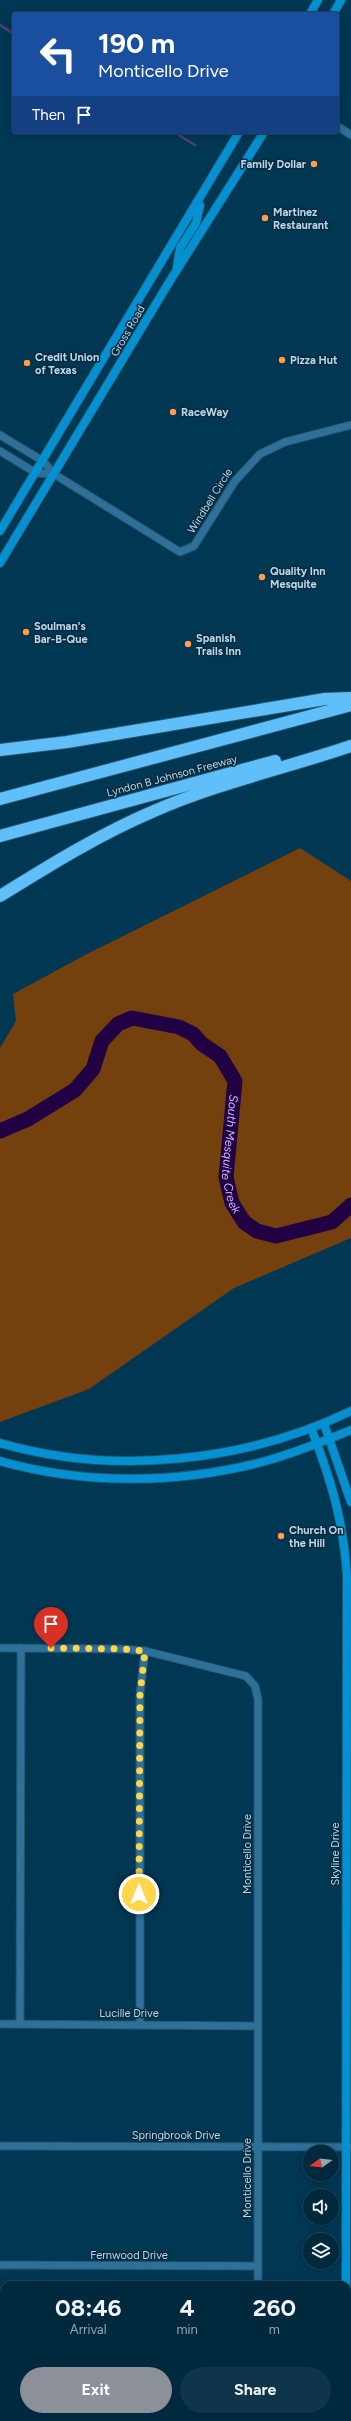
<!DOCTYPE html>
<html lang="en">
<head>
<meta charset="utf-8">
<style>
	body { margin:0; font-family:Figtree,sans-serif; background:#0e3549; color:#f1f3f6; height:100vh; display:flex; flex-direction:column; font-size:15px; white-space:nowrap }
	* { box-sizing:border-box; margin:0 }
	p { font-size:13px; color:#95a6b0 }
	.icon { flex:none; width:22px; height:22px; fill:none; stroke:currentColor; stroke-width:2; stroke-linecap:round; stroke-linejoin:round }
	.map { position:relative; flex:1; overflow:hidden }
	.details { position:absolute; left:0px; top:2281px; width:351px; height:140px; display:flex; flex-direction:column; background:#00293e; border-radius:12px 12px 0 0; box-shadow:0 2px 10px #0003,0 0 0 1px #224558 }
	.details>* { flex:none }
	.top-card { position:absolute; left:12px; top:12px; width:327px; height:122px; border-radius:4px; box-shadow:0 2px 10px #0003,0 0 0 1px #224558; background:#1a4fa0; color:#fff; overflow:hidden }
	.needle { width:26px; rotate:256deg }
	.fabs { position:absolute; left:303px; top:2145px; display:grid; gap:8px }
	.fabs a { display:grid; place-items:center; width:36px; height:36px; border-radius:50%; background:#00293e; box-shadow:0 2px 10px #0003,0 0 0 1px #224558; font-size:20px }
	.pin { position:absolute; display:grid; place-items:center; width:34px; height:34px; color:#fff; margin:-41px -17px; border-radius:50% 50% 50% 0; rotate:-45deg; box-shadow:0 0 4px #0007 }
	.pin .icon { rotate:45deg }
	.me { position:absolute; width:44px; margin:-22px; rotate:0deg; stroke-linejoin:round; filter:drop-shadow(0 0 3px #0008) }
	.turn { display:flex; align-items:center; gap:14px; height:84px; padding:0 20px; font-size:18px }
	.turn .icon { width:52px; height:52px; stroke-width:2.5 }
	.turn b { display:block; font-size:28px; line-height:34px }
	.then { display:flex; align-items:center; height:38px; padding:0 20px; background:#0003; gap:8px; font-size:15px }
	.eta { display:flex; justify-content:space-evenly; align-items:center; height:68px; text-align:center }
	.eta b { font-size:24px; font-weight:700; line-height:28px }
	.action { display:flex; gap:8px; margin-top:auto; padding:8px 20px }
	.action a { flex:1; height:46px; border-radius:24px; background:#8c9099; color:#fff; font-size:16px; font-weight:700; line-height:46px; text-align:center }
	.action a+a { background:#0e3549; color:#f1f3f6 }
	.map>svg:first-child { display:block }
	.green { fill:#74400e }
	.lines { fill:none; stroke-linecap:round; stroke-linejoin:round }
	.stream { stroke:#4f4074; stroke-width:2.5 }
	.river { stroke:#200042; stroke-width:15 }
	.street-casing { stroke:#22546e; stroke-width:9 }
	.secondary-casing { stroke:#22546e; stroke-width:10 }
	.highway-casing { stroke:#22546e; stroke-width:14 }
	.street { stroke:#2e7098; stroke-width:7 }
	.secondary { stroke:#0591d1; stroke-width:8 }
	.highway { stroke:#60bef8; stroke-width:12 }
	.route { stroke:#ffd54a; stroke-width:7; stroke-dasharray:0 12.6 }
	.poi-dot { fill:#fb9e50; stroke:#062c41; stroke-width:1.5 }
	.labels { text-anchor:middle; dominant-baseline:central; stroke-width:3; stroke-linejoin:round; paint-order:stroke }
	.poi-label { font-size:11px; font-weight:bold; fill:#bed7e8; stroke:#062c41; text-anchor:start }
	.street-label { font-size:11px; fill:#bed7e8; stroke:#062c41 }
	.water-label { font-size:12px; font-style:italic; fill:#cbb4fe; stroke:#062c41 }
</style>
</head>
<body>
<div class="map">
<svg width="351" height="2421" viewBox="0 0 351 2421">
	<rect width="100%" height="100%" fill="#003753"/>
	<path class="green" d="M300,848L351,881V1238L234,1288L89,1389L0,1422V1048L16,1021L13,994L85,955Z"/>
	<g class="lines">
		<g class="stream">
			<path d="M0,25L14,34"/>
			<path d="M174,132L195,145"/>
		</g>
		<path class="river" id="s1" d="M0,1131L28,1119L75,1090L93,1069L102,1041L118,1024L132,1018L179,1027L193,1034L202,1044L220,1056L235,1081L226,1177L232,1203L244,1222L257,1231L276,1236L332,1222L351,1205"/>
		<g class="street-casing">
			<g id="street">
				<path d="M337,126L351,135"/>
				<path d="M0,435L43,461L54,474L180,552L194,546L235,481L260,454L285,442L351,425"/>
				<path d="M0,451L36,473L54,474"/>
				<path d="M0,1648L123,1649L145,1651L246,1676L255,1686L258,1699V2285"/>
				<path d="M0,2024L258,2026"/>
				<path d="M20,2024L21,1648"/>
				<path d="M140,2024V1694L145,1651"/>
				<path d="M0,2146L351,2147"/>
				<path d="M0,2265L258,2266"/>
				<path d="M0,2384H4"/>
				<path d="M258,2421V2417"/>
			</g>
		</g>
		<g class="secondary-casing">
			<g id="secondary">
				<path d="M310,14L318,0"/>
				<path d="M333,14L341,0"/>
				<path d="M177,267L180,248L196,223L200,205L197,202"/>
				<path d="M0,531L239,132"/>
				<path d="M0,563L168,284L264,132"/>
				<path d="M324,1424L351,1502"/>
				<path d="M311,1428C331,1480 343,1519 347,1575L346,2285"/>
				<path d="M0,1443C114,1476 245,1462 351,1411"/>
				<path d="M0,1461C85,1485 177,1484 262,1462C292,1454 322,1442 351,1430"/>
				<path d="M347,2290H351"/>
				<path d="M346,2417V2421"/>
			</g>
		</g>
		<g class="highway-casing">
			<g id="highway">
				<path d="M0,750L67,742L325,699L351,698"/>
				<path d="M0,799L351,705"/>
				<path d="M0,836L275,761"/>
				<path d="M0,896C50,865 100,834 154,811C218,783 286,768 351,746"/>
			</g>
		</g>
		<use href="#street" class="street"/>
		<use href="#secondary" class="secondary"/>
		<use href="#highway" class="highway"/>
	</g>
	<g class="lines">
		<path class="route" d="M51,1648L123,1649L145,1651L140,1694L139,1894"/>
	</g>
	<g class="poi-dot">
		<circle cx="314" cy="164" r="4"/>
		<circle cx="265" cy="218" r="4"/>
		<circle cx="282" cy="360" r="4"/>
		<circle cx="27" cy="363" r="4"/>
		<circle cx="173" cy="412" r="4"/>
		<circle cx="262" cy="577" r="4"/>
		<circle cx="26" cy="632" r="4"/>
		<circle cx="188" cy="644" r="4"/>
		<circle cx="281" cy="1536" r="4"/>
	</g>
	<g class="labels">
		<g class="poi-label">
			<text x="306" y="164" text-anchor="end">Family Dollar</text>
			<text x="273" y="212">Martinez<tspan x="273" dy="13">Restaurant</tspan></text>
			<text x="35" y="357">Credit Union<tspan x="35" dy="13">of Texas</tspan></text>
			<text x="290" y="360">Pizza Hut</text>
			<text x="181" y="412">RaceWay</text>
			<text x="270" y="571">Quality Inn<tspan x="270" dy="13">Mesquite</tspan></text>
			<text x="34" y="626">Soulman's<tspan x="34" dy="13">Bar-B-Que</tspan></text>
			<text x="196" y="638">Spanish<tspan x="196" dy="13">Trails Inn</tspan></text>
			<text x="289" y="1530">Church On<tspan x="289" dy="13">the Hill</tspan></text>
		</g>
		<g class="street-label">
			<text transform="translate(128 331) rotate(-60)">Gross Road</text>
			<text transform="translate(210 501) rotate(-58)">Windbell Circle</text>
			<text transform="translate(172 776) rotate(-15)">Lyndon B Johnson Freeway</text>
			<text transform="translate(247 1854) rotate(-90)">Monticello Drive</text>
			<text transform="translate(335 1854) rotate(-90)">Skyline Drive</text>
			<text x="129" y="2013">Lucille Drive</text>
			<text x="176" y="2135">Springbrook Drive</text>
			<text transform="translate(247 2178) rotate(-90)">Monticello Drive</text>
			<text x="129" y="2255">Fernwood Drive</text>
		</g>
		<g class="water-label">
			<text stroke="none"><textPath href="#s1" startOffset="383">South Mesquite Creek</textPath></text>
		</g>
	</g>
</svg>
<div class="fabs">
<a><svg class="needle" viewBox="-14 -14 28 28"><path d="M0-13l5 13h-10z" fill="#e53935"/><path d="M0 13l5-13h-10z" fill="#95a6b0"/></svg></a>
<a><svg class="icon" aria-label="sound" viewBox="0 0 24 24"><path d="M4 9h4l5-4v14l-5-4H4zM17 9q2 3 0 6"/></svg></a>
<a><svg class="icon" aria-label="layers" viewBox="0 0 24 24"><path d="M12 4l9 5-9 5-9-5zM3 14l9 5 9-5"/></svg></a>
</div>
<div class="pin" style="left:51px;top:1648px;background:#d93025"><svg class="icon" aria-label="arrive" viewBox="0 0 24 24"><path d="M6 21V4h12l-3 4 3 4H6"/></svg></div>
<svg class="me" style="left:139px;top:1894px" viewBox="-20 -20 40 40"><circle r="17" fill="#ffd54a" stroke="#fff" stroke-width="3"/><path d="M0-11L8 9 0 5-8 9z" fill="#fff"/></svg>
<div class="top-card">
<div class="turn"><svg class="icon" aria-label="left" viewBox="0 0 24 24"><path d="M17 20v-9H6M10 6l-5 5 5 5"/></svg><div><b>190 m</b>Monticello Drive</div></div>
<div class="then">Then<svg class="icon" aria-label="arrive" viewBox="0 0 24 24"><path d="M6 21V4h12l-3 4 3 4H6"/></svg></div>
</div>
<section class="details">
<div class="eta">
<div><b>08:46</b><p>Arrival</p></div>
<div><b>4</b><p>min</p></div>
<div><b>260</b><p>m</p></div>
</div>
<div class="action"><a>Exit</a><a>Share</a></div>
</section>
</div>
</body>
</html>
